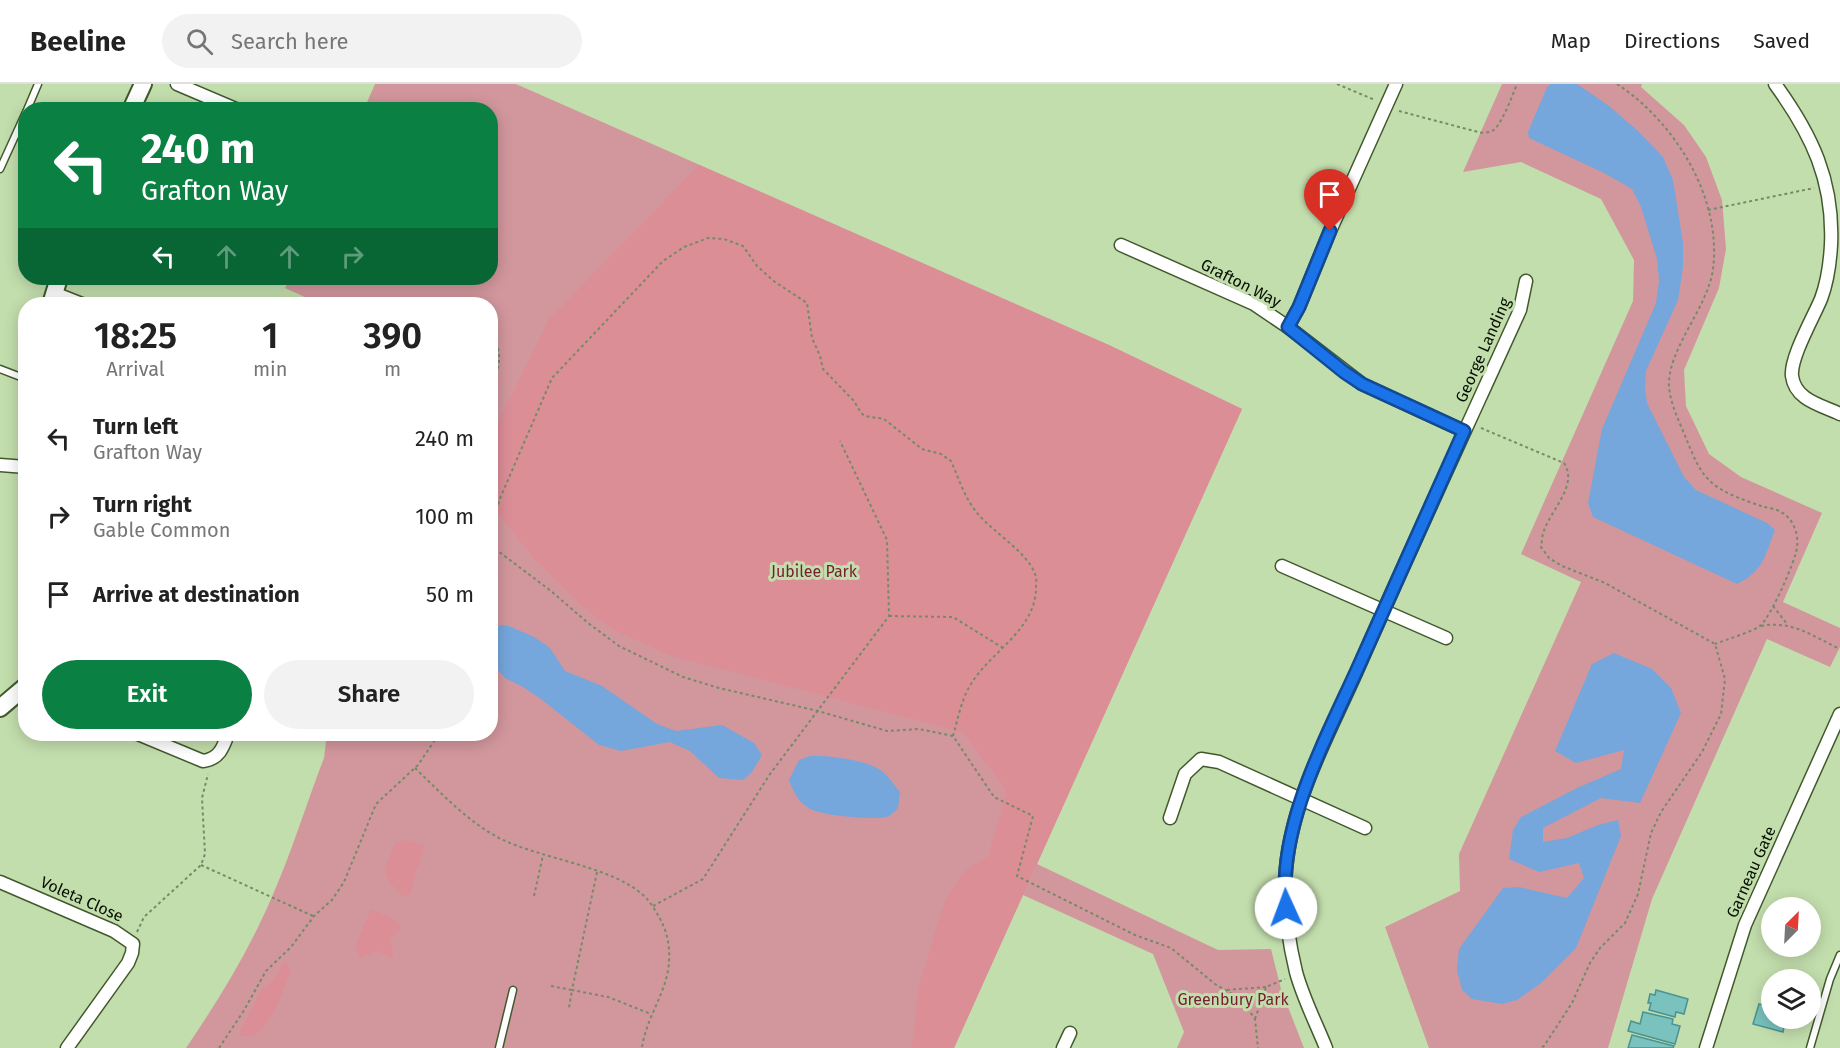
<!DOCTYPE html>
<html lang="en">
<head>
<meta charset="utf-8">
<style>
	body { margin:0; font-family:"Fira Sans",sans-serif; background:#f2f2f2; color:#222; height:100vh; display:flex; flex-direction:column; font-size:22px; white-space:nowrap }
	* { box-sizing:border-box; margin:0 }
	p { font-size:20px; color:#767676 }
	.icon { flex:none; width:33px; height:33px; fill:none; stroke:currentColor; stroke-width:2; stroke-linecap:round; stroke-linejoin:round }
	.map { position:relative; flex:1; overflow:hidden }
	.panel { position:absolute; left:18px; top:213px; width:480px; height:444px; display:flex; flex-direction:column; background:#fff; border-radius:24px; box-shadow:0 3px 15px #0003 }
	.panel>* { flex:none }
	.guide { position:absolute; left:18px; top:18px; width:480px; height:183px; border-radius:24px; box-shadow:0 3px 15px #0003; background:#0b8043; color:#fff; overflow:hidden }
	.needle { width:39px; rotate:24deg }
	.controls { position:absolute; left:1761px; top:813px; display:grid; gap:12px }
	.controls a { display:grid; place-items:center; width:60px; height:60px; border-radius:50%; background:#fff; box-shadow:0 3px 15px #0003; font-size:30px }
	.pin { position:absolute; display:grid; place-items:center; width:51px; height:51px; color:#fff; margin:-62px -26px; border-radius:50% 50% 50% 0; rotate:-45deg; box-shadow:0 0 6px #0007 }
	.pin .icon { rotate:45deg }
	.me { position:absolute; width:66px; margin:-33px; rotate:358deg; stroke-linejoin:round; filter:drop-shadow(0 0 4px #0008) }
	.turn { display:flex; align-items:center; gap:21px; height:126px; padding:0 24px; font-size:27px }
	.turn .icon { width:78px; height:78px; stroke-width:2.5 }
	.turn b { display:block; font-size:42px; line-height:51px }
	.lanes { display:flex; align-items:center; height:57px; padding:0 24px; background:#0003; justify-content:center; gap:30px; direction:ltr }
	.lanes .off { opacity:.35 }
	.eta { display:flex; justify-content:space-evenly; align-items:center; height:102px; text-align:center }
	.eta b { font-size:36px; font-weight:600; line-height:42px }
	.primary-button { display:flex; gap:12px; margin-top:auto; padding:12px 24px }
	.primary-button a { flex:1; height:69px; border-radius:36px; background:#0b8043; color:#fff; font-size:24px; font-weight:600; line-height:69px; text-align:center }
	.primary-button a+a { background:#f2f2f2; color:#222 }
	ul { padding:0; list-style:none }
	li { display:flex; align-items:center; gap:18px; height:78px; padding:0 24px }
	li div { flex:1 }
	li b { display:block; font-size:22px }
	li em { font-style:normal }
	header { display:flex; align-items:center; gap:36px; box-sizing:border-box; height:84px; padding:0 30px; background:#fff; border-bottom:2px solid #e0e0e0 }
	header strong { font-size:28px }
	nav { display:flex; gap:33px; margin-inline-start:auto; font-size:21px }
	.search { width:420px; height:54px; background:#f2f2f2; display:flex; align-items:center; gap:15px; box-sizing:border-box; padding:0 21px; border-radius:33px; color:#767676; font-size:22px }
	.map>svg:first-child { display:block }
	.green { fill:#d2979d }
	.forest { fill:#dc8e97 }
	.water { fill:#75a6dc }
	.building { fill:#79c2be; stroke:#4a9390; stroke-width:1.5 }
	.lines { fill:none; stroke-linecap:round; stroke-linejoin:round }
	.lane-casing { stroke:#42592d; stroke-width:9 }
	.street-casing { stroke:#42592d; stroke-width:15 }
	.secondary-casing { stroke:#42592d; stroke-width:20 }
	.path { stroke:#768a67; stroke-width:2; stroke-dasharray:3 3; stroke-linecap:butt }
	.lane { stroke:#fff; stroke-width:6 }
	.street { stroke:#fff; stroke-width:12 }
	.secondary { stroke:#fff; stroke-width:16 }
	.route-casing { stroke:#114b97; stroke-width:15 }
	.route { stroke:#1a73e8; stroke-width:10 }
	.labels { text-anchor:middle; dominant-baseline:central; stroke-width:6; stroke-linejoin:round; paint-order:stroke }
	.street-label { font-size:16px; fill:#060f01; stroke:#c3dead }
	.park-label { font-size:16px; fill:#771c32; stroke:#c3dead }
</style>
</head>
<body>
<header>
<strong>Beeline</strong>
<div class="search"><svg class="icon" aria-label="search" viewBox="0 0 24 24"><circle cx="10" cy="10" r="6"/><path d="M15 15l6 6"/></svg>Search here</div>
<nav><a>Map</a><a>Directions</a><a>Saved</a></nav>
</header>
<div class="map">
<svg width="1840" height="964" viewBox="0 0 1840 964">
	<rect width="100%" height="100%" fill="#c3dead"/>
	<g class="green">
		<path d="M375,0H516L1111,262L1242,325L1037,780L1218,866L1271,865L1281,905L1304,964H1177L1184,948L1153,870L1023,811L954,964H186C220,914 251,863 274,808C293,764 307,718 324,674L327,650H490V220H320L285,204L290,194H490V26L364,25Z"/>
		<path d="M1502,0H1642L1641,3L1684,41L1706,73L1722,116L1723,127L1726,165L1719,204L1684,286L1686,322L1709,370L1741,393L1822,429L1783,518L1840,544V563L1830,583L1767,555L1652,815L1608,964H1429L1385,843L1460,807L1459,770L1581,498L1521,470L1633,217L1634,176L1601,115L1521,78L1463,88Z"/>
	</g>
	<g class="forest">
		<path d="M699,81L1111,262L1242,325L954,964H912L918,904L943,822L952,804L966,786L988,772L1006,710L1002,700L962,648L671,572L614,546L588,527L534,475L491,420V352L549,235Z"/>
		<path d="M405,756L424,761C422,773 417,782 414,794C412,801 413,806 408,812H403C379,789 383,789 395,759Z"/>
		<path d="M371,825L394,835L402,845L391,853L393,874L376,867L361,874L355,863Z"/>
		<path d="M287,879L291,886C285,903 272,941 256,950C251,953 247,952 241,952L240,947L262,904L271,899L283,880Z"/>
	</g>
	<g class="water">
		<path d="M1551,0H1576L1580,2L1609,22L1637,46L1663,73L1673,96L1683,159V183L1678,216L1646,287L1645,304L1647,319L1684,393L1696,406L1767,439L1775,446C1765,471 1764,487 1737,500L1593,433L1588,419L1602,345L1656,219L1659,197L1657,175L1641,123L1632,105L1604,89L1529,54L1528,48L1547,3Z"/>
		<path d="M500,541L509,542L534,553L550,564L565,587L602,602L657,640L676,647L722,641L754,659L762,671L752,688L743,696L719,694L690,667L670,658L621,667L599,661L541,615L523,603L505,594L491,578V549Z"/>
		<path d="M1614,569L1652,585L1671,604L1681,629L1640,719L1601,714L1543,744V758L1567,754L1598,741L1618,736L1621,752L1576,864L1541,899L1517,916L1502,920L1472,915L1462,906L1457,886L1459,865L1503,804L1519,803L1567,814L1584,794L1579,779L1539,788L1509,775L1513,746L1521,733L1577,704L1621,685L1624,666L1576,679L1555,667L1592,580Z"/>
		<path d="M810,672C826,671 862,676 877,684C887,689 893,700 900,708L898,724C895,727 891,731 887,733C873,736 818,732 807,723C797,716 793,707 789,696L799,676Z"/>
	</g>
	<g class="building">
		<path d="M1656,906L1688,915L1684,930L1676,928L1675,933L1649,926L1651,919H1648L1650,910L1655,911Z"/>
		<path d="M1759,920L1772,923V934H1786L1783,948L1753,940Z"/>
		<path d="M1643,928L1673,935L1672,940L1680,942L1675,960L1628,947L1631,937L1640,940Z"/>
		<path d="M1632,951L1674,962L1673,964H1628Z"/>
	</g>
	<g class="lines">
		<g class="lane-casing">
			<g id="lane">
				<path d="M27,26L38,0"/>
				<path d="M0,85L26,28"/>
				<path d="M0,285L26,295"/>
				<path d="M499,964L513,906"/>
				<path d="M1810,964L1830,895L1840,871"/>
			</g>
		</g>
		<g class="street-casing">
			<g id="street">
				<path d="M177,0L238,26"/>
				<path d="M1775,0C1812,51 1834,97 1831,161C1830,179 1827,199 1821,215C1813,234 1790,274 1792,292C1795,316 1821,321 1840,330"/>
				<path d="M1121,161L1254,220L1288,243L1362,300L1464,347"/>
				<path d="M54,209L82,220"/>
				<path d="M1288,243L1299,223L1330,147L1396,0"/>
				<path d="M0,381L26,383"/>
				<path d="M1282,482L1446,554"/>
				<path d="M138,650L203,677C219,675 223,664 228,650"/>
				<path d="M1170,734L1185,690L1201,675L1219,678L1365,744"/>
				<path d="M0,798L114,847L133,860L132,869L128,879L67,964"/>
				<path d="M1063,964L1070,949"/>
				<path d="M1326,964C1316,939 1303,914 1296,888C1288,855 1283,818 1286,785C1292,716 1328,652 1356,589C1409,468 1465,347 1520,226L1526,197"/>
				<path d="M1706,964L1745,841L1840,630"/>
			</g>
		</g>
		<g class="secondary-casing">
			<g id="secondary">
				<path d="M131,26L143,0"/>
				<path d="M51,220L59,194"/>
				<path d="M0,624L26,602"/>
			</g>
		</g>
		<g class="path">
			<path d="M1337,0L1375,16"/>
			<path d="M1617,0C1675,38 1722,114 1713,185C1708,224 1667,265 1669,303C1671,323 1681,341 1688,359C1694,373 1699,387 1711,398C1724,410 1747,417 1764,423C1769,424 1776,425 1781,428C1793,434 1799,450 1797,463C1796,476 1771,532 1761,541C1755,547 1725,556 1715,560"/>
			<path d="M1399,27L1478,48C1482,49 1488,49 1492,47C1501,43 1513,10 1517,0"/>
			<path d="M1708,126L1814,104"/>
			<path d="M490,248C504,267 500,285 490,305"/>
			<path d="M1481,344L1564,379C1578,400 1553,424 1545,444C1542,450 1542,457 1541,463L1549,474L1562,482L1605,499L1715,560L1725,595L1721,630L1702,668L1661,728L1651,749L1638,810L1625,839L1600,864L1590,879L1572,919L1544,962L1540,964"/>
			<path d="M490,443L501,412L552,294L663,177L684,163L708,154L724,155L743,162L757,182L775,198L807,219L812,254L820,272L823,285L854,317L861,329L865,332L884,335L922,365L941,370L951,377C959,395 965,415 978,430C992,447 1028,469 1035,490C1037,493 1036,499 1036,503C1036,546 991,567 971,600C961,616 958,635 953,652"/>
			<path d="M490,461L551,507L588,539L619,562L683,593L719,604L818,627L887,647L919,645L953,652L994,713L1033,732L1017,792L1135,851L1171,864L1215,900L1241,915L1255,935L1258,964"/>
			<path d="M1773,522L1787,540"/>
			<path d="M889,532L953,533L1003,564"/>
			<path d="M1761,542C1792,536 1812,552 1840,565"/>
			<path d="M415,684C441,709 467,737 499,754C541,775 611,782 643,811C650,817 655,826 659,833C667,847 670,861 669,877C668,907 646,933 642,964"/>
			<path d="M201,781L313,832"/>
			<path d="M597,788L572,906L608,913L651,930"/>
			<path d="M534,812L543,771"/>
			<path d="M653,822L703,795L770,690L889,532L887,456L840,357"/>
			<path d="M137,848L144,833L201,781L205,770L202,714L208,690"/>
			<path d="M551,902L572,906L569,924"/>
			<path d="M1227,906L1266,903"/>
			<path d="M1255,935L1266,903L1285,895"/>
			<path d="M219,964L243,928L266,887L291,863L314,832L332,816L344,798L376,720L418,681L439,650"/>
		</g>
		<use href="#lane" class="lane"/>
		<use href="#street" class="street"/>
		<use href="#secondary" class="secondary"/>
	</g>
	<g class="lines">
		<g class="route-casing">
			<path id="route" d="M1286,824C1277,741 1328,651 1361,577C1395,500 1430,424 1464,347L1362,300L1344,288L1288,243L1299,223L1330,147"/>
		</g>
		<use href="#route" class="route"/>
	</g>
	<g class="labels">
		<g class="street-label">
			<text transform="translate(1241 199) rotate(27)">Grafton Way</text>
			<text transform="translate(1483 266) rotate(-66)">George Landing</text>
			<text transform="translate(1751 788) rotate(-66)">Garneau Gate</text>
			<text transform="translate(82 815) rotate(24)">Voleta Close</text>
		</g>
		<g class="park-label">
			<text x="814" y="487">Jubilee Park</text>
			<text x="1233" y="915">Greenbury Park</text>
		</g>
	</g>
</svg>
<div class="controls">
<a><svg class="needle" viewBox="-14 -14 28 28"><path d="M0-13l5 13h-10z" fill="#e53935"/><path d="M0 13l5-13h-10z" fill="#767676"/></svg></a>
<a><svg class="icon" aria-label="layers" viewBox="0 0 24 24"><path d="M12 4l9 5-9 5-9-5zM3 14l9 5 9-5"/></svg></a>
</div>
<div class="pin" style="left:1330px;top:147px;background:#d93025"><svg class="icon" aria-label="arrive" viewBox="0 0 24 24"><path d="M6 21V4h12l-3 4 3 4H6"/></svg></div>
<svg class="me" style="left:1286px;top:824px" viewBox="-20 -20 40 40"><circle r="19" fill="#fff"/><path d="M0-13L10 11 0 6-10 11z" fill="#1a73e8"/></svg>
<div class="guide">
<div class="turn"><svg class="icon" aria-label="left" viewBox="0 0 24 24"><path d="M17 20v-9H6M10 6l-5 5 5 5"/></svg><div><b>240 m</b>Grafton Way</div></div>
<div class="lanes"><svg class="icon" aria-label="left" viewBox="0 0 24 24"><path d="M17 20v-9H6M10 6l-5 5 5 5"/></svg><svg class="icon off" aria-label="ahead" viewBox="0 0 24 24"><path d="M12 20V5M6 11l6-6 6 6"/></svg><svg class="icon off" aria-label="ahead" viewBox="0 0 24 24"><path d="M12 20V5M6 11l6-6 6 6"/></svg><svg class="icon off" aria-label="right" viewBox="0 0 24 24"><path d="M7 20v-9h11M14 6l5 5-5 5"/></svg></div>
</div>
<section class="panel">
<div class="eta">
<div><b>18:25</b><p>Arrival</p></div>
<div><b>1</b><p>min</p></div>
<div><b>390</b><p>m</p></div>
</div>
<ul>
<li><svg class="icon" aria-label="left" viewBox="0 0 24 24"><path d="M17 20v-9H6M10 6l-5 5 5 5"/></svg><div><b>Turn left</b><p>Grafton Way</p></div><em>240 m</em></li>
<li><svg class="icon" aria-label="right" viewBox="0 0 24 24"><path d="M7 20v-9h11M14 6l5 5-5 5"/></svg><div><b>Turn right</b><p>Gable Common</p></div><em>100 m</em></li>
<li><svg class="icon" aria-label="arrive" viewBox="0 0 24 24"><path d="M6 21V4h12l-3 4 3 4H6"/></svg><div><b>Arrive at destination</b></div><em>50 m</em></li>
</ul>
<div class="primary-button"><a>Exit</a><a>Share</a></div>
</section>
</div>
</body>
</html>
